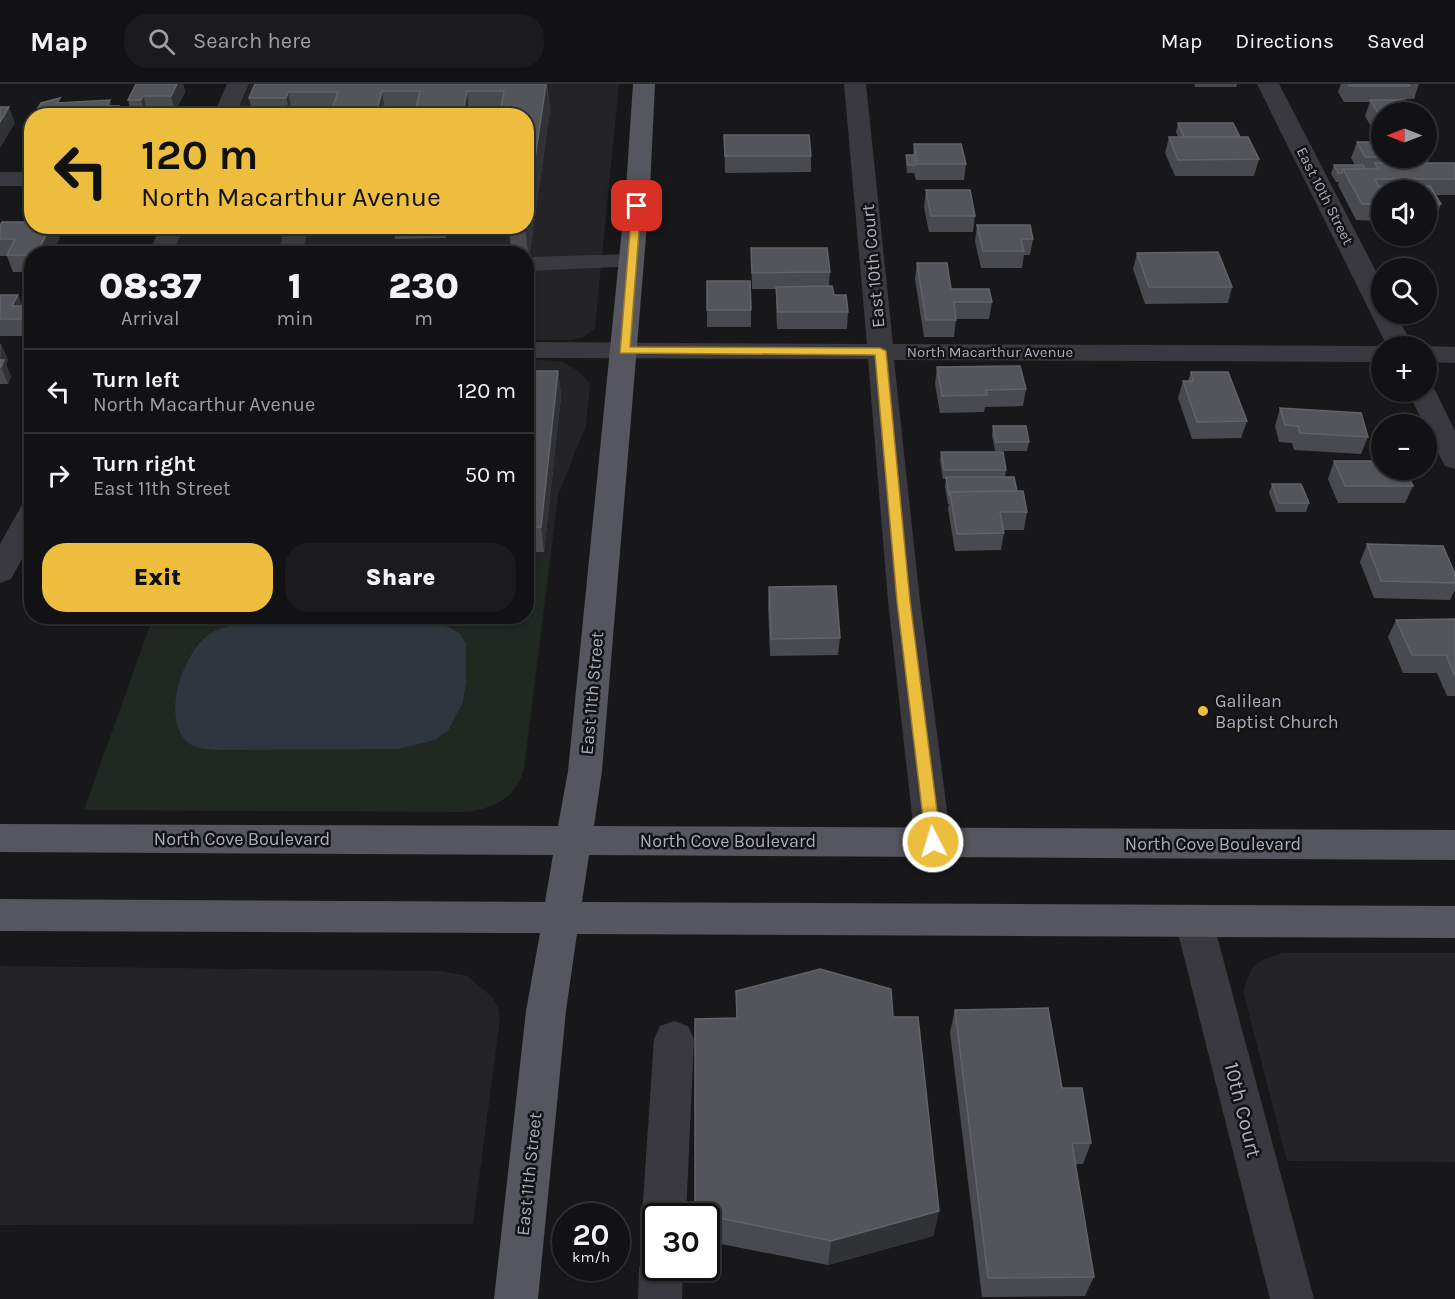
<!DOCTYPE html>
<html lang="en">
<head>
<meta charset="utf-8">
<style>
	body { margin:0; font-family:Karla,sans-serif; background:#1b1b1d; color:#f1f3f6; height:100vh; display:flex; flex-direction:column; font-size:22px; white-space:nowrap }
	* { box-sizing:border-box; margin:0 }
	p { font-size:20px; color:#9c9ea0 }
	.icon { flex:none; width:33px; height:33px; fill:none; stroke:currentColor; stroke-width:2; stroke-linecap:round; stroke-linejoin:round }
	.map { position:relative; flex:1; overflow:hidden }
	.side { position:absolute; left:24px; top:162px; width:510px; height:378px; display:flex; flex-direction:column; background:#121214; border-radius:24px; box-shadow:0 2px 4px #0004,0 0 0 2px #313234 }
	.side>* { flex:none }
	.hud { position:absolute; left:24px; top:24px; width:510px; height:126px; border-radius:24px; box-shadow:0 2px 4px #0004,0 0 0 2px #313234; background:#edbe3d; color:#111; overflow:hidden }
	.needle { width:39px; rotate:270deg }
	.fabs { position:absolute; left:1371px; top:18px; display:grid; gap:12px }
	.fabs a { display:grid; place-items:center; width:66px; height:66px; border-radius:50%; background:#121214; box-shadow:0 2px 4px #0004,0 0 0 2px #313234; font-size:30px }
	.speed { position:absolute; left:552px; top:1119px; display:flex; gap:12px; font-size:30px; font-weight:700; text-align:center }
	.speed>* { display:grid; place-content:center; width:78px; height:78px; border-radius:50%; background:#121214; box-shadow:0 2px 4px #0004,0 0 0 2px #313234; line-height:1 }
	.speed small { font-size:15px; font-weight:400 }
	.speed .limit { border:3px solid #111; border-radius:9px; background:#fff; color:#111 }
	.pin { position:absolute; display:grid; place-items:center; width:51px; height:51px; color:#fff; margin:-26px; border-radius:12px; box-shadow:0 3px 9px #0006 }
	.me { position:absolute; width:66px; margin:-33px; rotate:355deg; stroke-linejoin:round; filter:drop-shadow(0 0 4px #0008) }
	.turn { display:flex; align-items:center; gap:21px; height:126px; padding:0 18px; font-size:27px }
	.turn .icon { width:78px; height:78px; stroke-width:2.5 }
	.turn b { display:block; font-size:42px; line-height:51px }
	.eta { display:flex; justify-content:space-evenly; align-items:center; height:102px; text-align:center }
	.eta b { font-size:36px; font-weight:800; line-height:42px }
	.cta { display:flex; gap:12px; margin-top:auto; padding:12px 18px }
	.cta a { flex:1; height:69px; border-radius:24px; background:#edbe3d; color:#111; font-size:24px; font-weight:800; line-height:69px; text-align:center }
	.cta a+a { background:#1b1b1d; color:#f1f3f6 }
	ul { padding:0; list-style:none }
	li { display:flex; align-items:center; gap:18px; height:84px; padding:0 18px; border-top:2px solid #313234 }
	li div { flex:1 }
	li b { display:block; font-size:22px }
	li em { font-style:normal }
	header { display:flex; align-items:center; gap:36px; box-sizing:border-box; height:84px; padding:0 30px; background:#121214; border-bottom:2px solid #313234 }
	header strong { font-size:28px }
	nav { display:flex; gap:33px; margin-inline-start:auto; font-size:21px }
	.search { width:420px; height:54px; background:#1b1b1d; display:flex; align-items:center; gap:15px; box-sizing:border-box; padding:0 21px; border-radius:24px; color:#9c9ea0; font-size:22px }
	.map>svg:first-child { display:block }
	.built { fill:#242427 }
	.green { fill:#202821 }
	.water { fill:#2e363e }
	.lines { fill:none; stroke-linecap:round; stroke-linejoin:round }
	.minor { fill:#39393f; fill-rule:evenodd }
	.major { fill:#55565e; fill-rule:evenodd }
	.wall { fill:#494a4f }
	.shaded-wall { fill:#313235 }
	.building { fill:#54555a; stroke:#616369; stroke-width:1.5 }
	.route { fill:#edbe3d; stroke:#9a7c28; stroke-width:1.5 }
	.poi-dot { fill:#edbe3d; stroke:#131315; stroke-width:2 }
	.labels { text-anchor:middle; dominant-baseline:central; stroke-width:5; stroke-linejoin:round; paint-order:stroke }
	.far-street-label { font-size:15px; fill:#aaaeb9; stroke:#131315 }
	.street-label { font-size:18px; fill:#aaaeb9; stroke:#131315 }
	.poi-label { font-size:18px; fill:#aaaeb9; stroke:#131315; text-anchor:start }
	.near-street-label { font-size:21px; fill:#aaaeb9; stroke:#131315 }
</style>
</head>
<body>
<header>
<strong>Map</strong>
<div class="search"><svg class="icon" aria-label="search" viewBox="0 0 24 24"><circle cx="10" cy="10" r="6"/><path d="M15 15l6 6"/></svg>Search here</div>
<nav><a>Map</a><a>Directions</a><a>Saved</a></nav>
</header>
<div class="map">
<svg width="1455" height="1215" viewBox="0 0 1455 1215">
	<rect width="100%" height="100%" fill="#18181a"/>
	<g class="built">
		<path d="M250,0H619L595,244L584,253L571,256H527L526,170H170L182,143L526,142V32L235,31Z"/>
		<path d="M526,275L560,277L579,287L590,300L586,341L558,411L550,477H527Z"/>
		<path d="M1283,869H1455V1078L1287,1077L1243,907L1252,884L1262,876Z"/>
		<path d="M0,882L441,887L467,892L491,912L498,923L500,935L473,1140L0,1141Z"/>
	</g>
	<path class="green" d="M527,477H550L524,685C517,714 491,726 463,728L84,726L153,533L526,532Z"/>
	<path class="water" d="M396,535L449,543L460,550L466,560V600L462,620L448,647L435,656L398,665L216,666C208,665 197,665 190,660C158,637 184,563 213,548C246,530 355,535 396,535Z"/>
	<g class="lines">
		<g class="minor">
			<path d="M227,0H249L235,32H213Z"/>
			<path d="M844,0H866L893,260L1384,262H1382V278L894,276L920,517L951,758L946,768L933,773L920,768L915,758L888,517L868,275L526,274V258L867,260Z"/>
			<path d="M1257,0H1279L1382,199V230H1396L1413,262H1387Z"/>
			<rect x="0" y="88" width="32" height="14"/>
			<path d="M161,142H185L172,170H148Z"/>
			<path d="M286,142H310L301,170H277Z"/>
			<path d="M632,170L641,172L644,177L641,182L526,187V173Z"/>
			<path d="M1424,262H1426L1455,263V279L1426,278V262Z"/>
			<path d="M1426,301L1432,302L1436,308L1455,347V385L1445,382L1426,346V340H1424L1408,308H1426Z"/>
			<path d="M32,418V457L11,495L0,499V460L22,421Z"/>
			<path d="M1194,821L1207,826L1213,837L1314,1215H1270L1175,837L1181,826Z"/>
			<path d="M674,937L688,942L694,955L686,1132H656V1150L649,1147L642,1132L654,955L660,942Z"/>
			<path d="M656,1164V1184H683L682,1215H638L639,1184L645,1168Z"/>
		</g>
		<path class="major" d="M633,0H655L650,104L602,687L594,742L1455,746V776L589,771L582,818L1455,822V854L577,850L566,927L538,1215H494L526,927L540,849L0,847V815L545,818L553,771L0,768V740L558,742L568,687L626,104Z"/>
	</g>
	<g class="wall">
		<path d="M136,0H183L185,8L175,28H148L146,31L192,32H132L128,16Z"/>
		<path d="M255,0H547L550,26L529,175H526V170H512L509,149H488L487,142H526V32H253L249,14Z"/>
		<path d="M1194,0H1237L1236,3H1195Z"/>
		<path d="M1341,0H1419L1414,15H1406L1405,18H1403L1382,28V74H1426V67L1430,73L1428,79H1455V111H1436L1441,120L1435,137H1426V106H1382V137L1356,136L1338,101L1339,98H1336L1331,90L1334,81H1355L1351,74L1357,58H1380L1365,32L1370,18H1344L1338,8Z"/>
		<path d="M32,34V55L27,42Z"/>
		<path d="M1178,39L1240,53L1259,75L1254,92H1175L1165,69L1169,53H1178L1176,48Z"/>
		<path d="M724,51L811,72V88L725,89Z"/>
		<path d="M914,60L966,80L964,96H916L914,89H907L906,80V71H913Z"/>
		<path d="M926,106L975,132L973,148H929L924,123Z"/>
		<path d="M977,141L1033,155L1030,171H1024L1022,184H981L975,158Z"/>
		<path d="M0,142H55L60,154L32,170V188H13L7,172H0Z"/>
		<path d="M393,142H449L446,154L395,155Z"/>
		<path d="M751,164L830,188L829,202L834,211L848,228L847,245H777L776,220V205H752Z"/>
		<path d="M1137,169L1232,203L1228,219L1145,220L1133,185Z"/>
		<path d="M917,179L951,205L992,218L989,235H956L954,253H924L915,195Z"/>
		<path d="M707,197L751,226V243H707Z"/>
		<path d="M0,211L25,222L26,226H32V252H0Z"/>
		<path d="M0,259L8,276L6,280L11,293L8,300H0Z"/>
		<path d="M937,283L1026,305L1023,322L985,323L984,328L940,329L935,300Z"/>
		<path d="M526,287H558L561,312L544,468H526Z"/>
		<path d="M1191,288L1247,337L1241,354L1192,355L1178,314L1183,297H1188Z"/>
		<path d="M1280,324L1368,353L1361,370L1294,366L1292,359L1279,358L1275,342Z"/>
		<path d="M993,342L1029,358L1027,367H995L992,351Z"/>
		<path d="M941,368L1006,386L1005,393L1017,407L1027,428L1024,446H1003L1004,449L1001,466L955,467L948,425L949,420H948L945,402L946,395H943L940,377Z"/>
		<path d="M1334,377L1413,402L1405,419H1338L1328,395Z"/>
		<path d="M1272,400L1309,419L1306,428H1276L1269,409Z"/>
		<path d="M1367,460L1455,490V506L1450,516L1374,514L1360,478Z"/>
		<path d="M769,503L840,554L838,571L770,572L768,520Z"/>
		<path d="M1455,535V612H1447L1437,589H1403L1388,553L1396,536Z"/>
		<path d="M955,926L1062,1004L1091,1059L1083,1080H1075L1094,1193L1085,1212L982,1213L950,948Z"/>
		<path d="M893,933L939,1127L933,1152L828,1181L706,1157V1132H695V1129Z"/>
	</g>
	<g class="shaded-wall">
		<path d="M177,0H183L185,8L175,28L171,12Z"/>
		<path d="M546,0L550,26L529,175L525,144V142H526V135Z"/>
		<path d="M382,7L386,32H375Z"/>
		<path d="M467,7L470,32H462Z"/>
		<path d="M288,8L293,32H290L286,14Z"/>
		<path d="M143,12L148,28L146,32L141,16Z"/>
		<path d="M110,16L115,30L119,22L121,32H115L107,22Z"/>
		<path d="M9,23L15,39L0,64V25Z"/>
		<path d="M51,142H55L60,154L52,170H36Z"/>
		<path d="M445,142H449L446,154Z"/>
		<path d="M18,211L24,224L25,222L29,232L32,227V246L27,235L12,222Z"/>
		<path d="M1,259L8,276L6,280L11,293L8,300L1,283H0Z"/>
		<path d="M558,287L561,312L544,468L541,443Z"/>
		<path d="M939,1127L933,1152L828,1181L831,1157Z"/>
	</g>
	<g class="building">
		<path d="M136,0H177L171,12H143L141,16H128Z"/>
		<path d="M255,0H546L526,135V32H500L504,7H467L462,32H414L420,7H382L375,32H330L338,8H288L286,14H249Z"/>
		<path d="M1348,0H1409L1410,2H1349Z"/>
		<path d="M60,14L57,19L110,16L107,22H119L115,30H103L102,32H33L41,19Z"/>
		<path d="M1370,16H1402L1410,28H1382V35Z"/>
		<path d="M0,23H9L0,38Z"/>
		<path d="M32,34V42H27Z"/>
		<path d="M1178,39H1233L1240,53H1184Z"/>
		<path d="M724,51H809L811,72H725Z"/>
		<path d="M1169,53H1248L1259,75L1178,76Z"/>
		<path d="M1357,58H1382V73H1365Z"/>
		<path d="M914,60H961L966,80H917Z"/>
		<path d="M906,71H914L915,81H908Z"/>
		<path d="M1375,79H1455V95H1375L1379,102H1430L1441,120H1426V106H1382V120H1362L1343,85H1378Z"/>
		<path d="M1334,81H1363L1365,85H1343L1342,89H1338Z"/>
		<path d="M926,106H970L975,132H931Z"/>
		<path d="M2,138H32V142H51L36,170H32V171H7L15,155H0V142Z"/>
		<path d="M977,141H1030L1033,155H1021L1024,167H983Z"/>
		<rect x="509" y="142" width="16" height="2"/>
		<path d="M751,164H827L830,188L752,189Z"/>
		<path d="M1218,168L1232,203H1149L1137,169Z"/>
		<path d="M917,179H947L951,205H989L992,218H954L956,236H926Z"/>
		<path d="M707,197H750L751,226H707Z"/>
		<path d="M832,202L834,211H846L848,228H778L776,203Z"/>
		<path d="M0,211H18L12,222H25L23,226H32L27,235H0Z"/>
		<path d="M0,276H4L1,283H0Z"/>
		<path d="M1020,282L1026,305L986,306L987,311L942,312L937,283Z"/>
		<path d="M526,287H558L541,443H526Z"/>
		<path d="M1191,288H1228L1247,337L1197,338L1183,297H1193Z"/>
		<path d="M1280,324L1361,329L1368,353L1300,349L1298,342L1285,341Z"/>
		<path d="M993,342H1026L1029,358H996Z"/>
		<path d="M941,368H1003L1006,386H944Z"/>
		<path d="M1334,377H1382V386H1405L1413,402H1345Z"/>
		<path d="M946,393H1014L1017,407L950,408V411H949Z"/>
		<path d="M1272,400H1301L1309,419H1279Z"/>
		<path d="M1023,407L1027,428H1000L1004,449L957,450L950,408Z"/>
		<path d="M1367,460L1443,462L1455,490V499L1381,497Z"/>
		<path d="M836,502L840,554L771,555L769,503Z"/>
		<path d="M1455,535V593L1446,571H1412L1396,536Z"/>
		<path d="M820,885L891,905L893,933H918L939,1127L831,1157L695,1129V935L737,934L736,907Z"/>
		<path d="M1048,924L1062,1004H1082L1091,1059H1072L1094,1193L988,1194L955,926Z"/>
	</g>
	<path class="route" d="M637,119L641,122L630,263L880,264L886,267L910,517L941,758L939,763H928L926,758L897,517L875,271L620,269L632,122Z"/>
	<circle class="poi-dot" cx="1203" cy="627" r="6"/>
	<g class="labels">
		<g class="far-street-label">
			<text transform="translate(1325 112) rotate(63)">East 10th Street</text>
			<text x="990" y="268">North Macarthur Avenue</text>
		</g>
		<g class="street-label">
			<text transform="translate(873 182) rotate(-95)">East 10th Court</text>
			<text transform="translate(592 609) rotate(-85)">East 11th Street</text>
			<text x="242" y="755">North Cove Boulevard</text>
			<text x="728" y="757">North Cove Boulevard</text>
			<text x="1213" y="760">North Cove Boulevard</text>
			<text transform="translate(529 1090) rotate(-84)">East 11th Street</text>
		</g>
		<g class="poi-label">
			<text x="1215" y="617">Galilean<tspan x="1215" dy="21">Baptist Church</tspan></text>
		</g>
		<g class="near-street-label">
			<text transform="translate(1243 1026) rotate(76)">10th Court</text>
		</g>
	</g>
</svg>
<div class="fabs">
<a><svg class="needle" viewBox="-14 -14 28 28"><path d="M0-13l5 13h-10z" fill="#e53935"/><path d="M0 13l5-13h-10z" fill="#9c9ea0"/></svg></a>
<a><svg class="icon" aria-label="sound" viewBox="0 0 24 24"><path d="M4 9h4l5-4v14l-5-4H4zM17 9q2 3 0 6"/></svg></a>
<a><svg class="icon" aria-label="search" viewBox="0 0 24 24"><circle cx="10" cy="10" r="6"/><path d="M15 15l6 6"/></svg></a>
<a>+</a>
<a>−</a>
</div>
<div class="speed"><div>20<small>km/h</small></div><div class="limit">30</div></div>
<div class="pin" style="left:637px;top:122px;background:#d93025"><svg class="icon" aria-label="arrive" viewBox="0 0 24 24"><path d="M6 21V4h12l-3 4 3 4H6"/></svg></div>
<svg class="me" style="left:933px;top:758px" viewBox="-20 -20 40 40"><circle r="17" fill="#edbe3d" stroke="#fff" stroke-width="3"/><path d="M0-11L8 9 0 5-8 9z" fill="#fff"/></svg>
<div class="hud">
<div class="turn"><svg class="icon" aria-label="left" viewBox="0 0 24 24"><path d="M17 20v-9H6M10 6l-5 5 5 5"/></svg><div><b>120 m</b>North Macarthur Avenue</div></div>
</div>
<section class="side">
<div class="eta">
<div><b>08:37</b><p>Arrival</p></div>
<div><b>1</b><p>min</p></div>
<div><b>230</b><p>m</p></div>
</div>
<ul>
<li><svg class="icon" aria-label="left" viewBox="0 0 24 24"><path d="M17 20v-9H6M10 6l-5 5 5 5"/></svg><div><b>Turn left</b><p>North Macarthur Avenue</p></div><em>120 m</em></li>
<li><svg class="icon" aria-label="right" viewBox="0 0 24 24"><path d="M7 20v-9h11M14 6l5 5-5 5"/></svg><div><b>Turn right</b><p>East 11th Street</p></div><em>50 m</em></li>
</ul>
<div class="cta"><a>Exit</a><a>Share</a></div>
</section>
</div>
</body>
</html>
